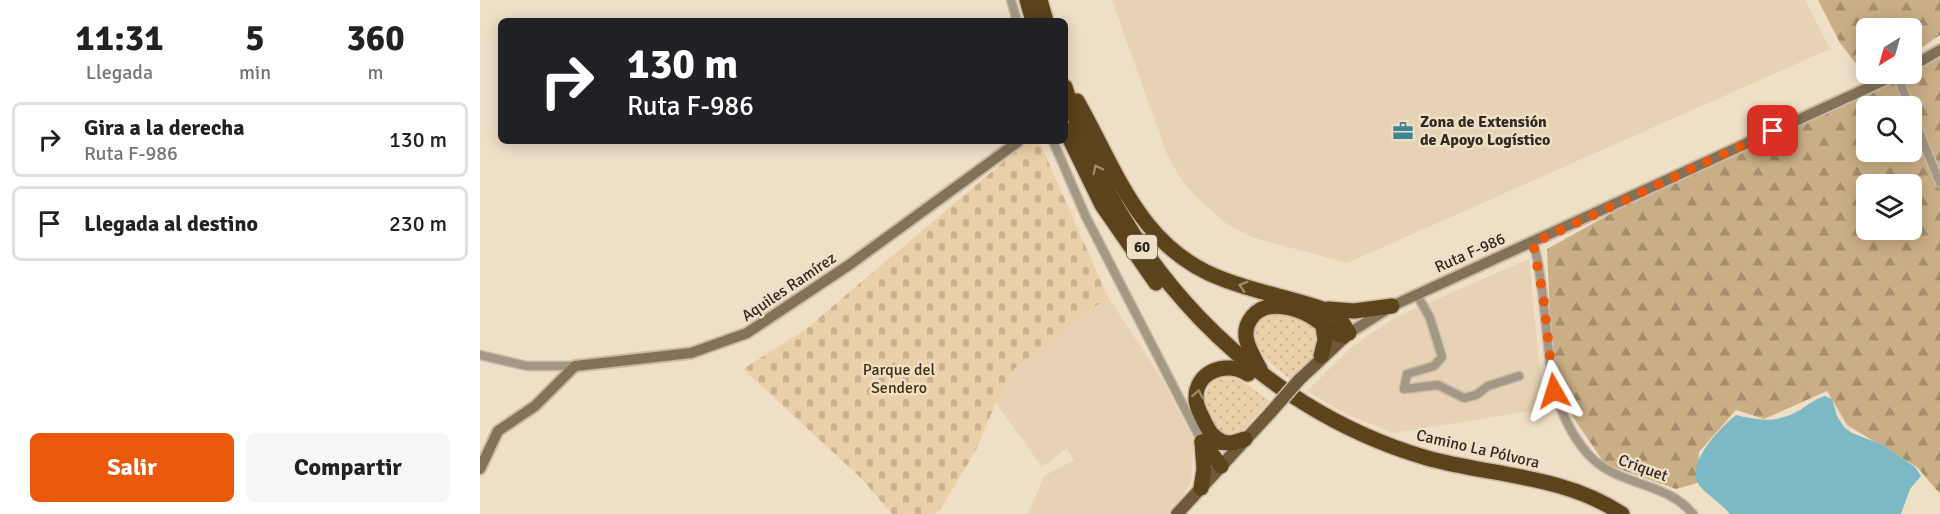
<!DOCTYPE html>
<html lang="es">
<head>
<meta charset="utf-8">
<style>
	body { margin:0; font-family:Signika,sans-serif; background:#f6f6f6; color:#222; height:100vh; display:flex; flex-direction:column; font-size:22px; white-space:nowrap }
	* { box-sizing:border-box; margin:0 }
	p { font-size:20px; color:#767676 }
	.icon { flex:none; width:33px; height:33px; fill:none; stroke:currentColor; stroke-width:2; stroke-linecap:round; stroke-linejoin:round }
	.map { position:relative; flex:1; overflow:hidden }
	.details { display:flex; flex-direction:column; background:#fff; width:480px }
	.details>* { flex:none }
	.hud { position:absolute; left:18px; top:18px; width:570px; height:126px; border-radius:9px; box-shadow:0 3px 15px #0003; background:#202124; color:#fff; overflow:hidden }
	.needle { width:39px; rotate:217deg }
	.fabs { position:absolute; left:1376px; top:18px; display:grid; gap:12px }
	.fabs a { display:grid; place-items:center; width:66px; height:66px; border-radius:9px; background:#fff; box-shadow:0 3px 15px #0003; font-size:30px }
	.pin { position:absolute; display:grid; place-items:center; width:51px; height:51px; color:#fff; margin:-26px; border-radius:12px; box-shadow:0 3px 9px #0006 }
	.me { position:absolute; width:66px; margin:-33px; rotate:354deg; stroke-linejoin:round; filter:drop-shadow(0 0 4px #0008) }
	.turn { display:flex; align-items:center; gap:21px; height:126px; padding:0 30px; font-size:27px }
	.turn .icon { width:78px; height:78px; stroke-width:2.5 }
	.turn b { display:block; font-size:42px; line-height:51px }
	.eta { display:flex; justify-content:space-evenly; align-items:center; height:102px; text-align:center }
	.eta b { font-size:36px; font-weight:800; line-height:42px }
	.button { display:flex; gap:12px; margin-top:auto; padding:12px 30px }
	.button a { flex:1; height:69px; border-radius:9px; background:#ea580c; color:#fff; font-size:24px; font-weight:800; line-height:69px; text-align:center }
	.button a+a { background:#f6f6f6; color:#222 }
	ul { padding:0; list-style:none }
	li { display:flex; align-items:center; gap:18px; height:75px; margin:0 12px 9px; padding:0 18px; border:3px solid #e0e0e0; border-radius:9px }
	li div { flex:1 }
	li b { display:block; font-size:22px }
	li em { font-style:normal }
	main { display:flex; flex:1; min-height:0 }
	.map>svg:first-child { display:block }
	.built { fill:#e7d2b3 }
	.grass { fill:url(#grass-dots) }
	.forest { fill:url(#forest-firs); fill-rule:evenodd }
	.cemetery { fill:url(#cemetery-stones) }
	.water { fill:#7db9c5 }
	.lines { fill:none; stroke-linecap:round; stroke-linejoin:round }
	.street-casing { stroke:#cabba6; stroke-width:11 }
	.secondary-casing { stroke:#cabba6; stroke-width:14 }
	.primary-casing { stroke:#cabba6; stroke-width:15 }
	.highway-casing { stroke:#cabba6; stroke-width:18 }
	.street { stroke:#a39785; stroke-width:8 }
	.secondary { stroke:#847258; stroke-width:10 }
	.primary { stroke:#6e5938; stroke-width:12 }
	.highway { stroke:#5b431b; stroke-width:15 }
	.primary-bridge-casing { stroke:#cabba6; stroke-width:15; stroke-linecap:butt }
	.primary-bridge { stroke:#6e5938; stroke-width:12 }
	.oneway { stroke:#9e8968 }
	.route { stroke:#ea580c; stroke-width:10; stroke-dasharray:0 18 }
	.labels { text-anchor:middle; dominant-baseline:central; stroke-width:5; stroke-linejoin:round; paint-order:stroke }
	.shield { fill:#f0dfc7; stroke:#6a6053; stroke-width:1.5 }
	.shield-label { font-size:15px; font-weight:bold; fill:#312a21 }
	.poi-label { font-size:16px; font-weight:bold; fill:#312a21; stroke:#f0dfc7; text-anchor:start }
	.street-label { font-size:16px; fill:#312a21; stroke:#f0dfc7 }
	.park-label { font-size:16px; fill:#422e0b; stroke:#f0dfc7 }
</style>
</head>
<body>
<main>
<section class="details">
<div class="eta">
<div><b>11:31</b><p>Llegada</p></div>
<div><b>5</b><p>min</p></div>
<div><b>360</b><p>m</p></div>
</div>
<ul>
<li><svg class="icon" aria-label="right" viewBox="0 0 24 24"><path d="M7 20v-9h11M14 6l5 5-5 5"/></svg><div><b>Gira a la derecha</b><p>Ruta F-986</p></div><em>130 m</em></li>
<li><svg class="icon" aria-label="arrive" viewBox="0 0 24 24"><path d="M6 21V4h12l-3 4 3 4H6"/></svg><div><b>Llegada al destino</b></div><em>230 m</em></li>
</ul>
<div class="button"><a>Salir</a><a>Compartir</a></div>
</section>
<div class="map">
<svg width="1460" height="514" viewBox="0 0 1460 514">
	<defs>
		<pattern id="grass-dots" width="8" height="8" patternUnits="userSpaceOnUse" patternTransform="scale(1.5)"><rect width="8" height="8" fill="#ead0a9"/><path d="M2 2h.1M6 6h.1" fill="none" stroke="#c9b391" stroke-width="1.8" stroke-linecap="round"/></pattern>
		<pattern id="forest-firs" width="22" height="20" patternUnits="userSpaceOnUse" patternTransform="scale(1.5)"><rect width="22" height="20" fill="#caae85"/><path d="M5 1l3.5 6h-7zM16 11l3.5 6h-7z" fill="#a58e6c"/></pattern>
		<pattern id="cemetery-stones" width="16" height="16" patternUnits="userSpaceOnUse" patternTransform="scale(1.5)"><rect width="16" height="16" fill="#ead0a9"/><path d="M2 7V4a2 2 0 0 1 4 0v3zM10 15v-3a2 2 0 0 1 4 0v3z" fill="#c9b391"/></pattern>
	</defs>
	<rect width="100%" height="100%" fill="#f0dfc7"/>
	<g class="built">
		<path d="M632,0H1325L1350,49L867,263L771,237L747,224L716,197L699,176L686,152Z"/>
		<path d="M1049,259L1060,371L1069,408L913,433L866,414L827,391L874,345L916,317Z"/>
		<path d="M628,297L681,377L714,440L711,482L697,505L688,514H548L564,476L594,460L587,448L562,467L516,403L535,368Z"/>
	</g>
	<g class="grass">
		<path d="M792,311C823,319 837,315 840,350L811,380C791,364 769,350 775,322Z"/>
		<path d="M747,376L760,380L790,401L761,432L747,437L737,432L724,399L731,381Z"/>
	</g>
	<g class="forest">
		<path d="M1338,0H1460V35L1431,55V28H1386V74H1395L1387,78L1360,43Z"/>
		<path d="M1460,55V494L1437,467L1367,425L1347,391L1284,419L1256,410L1219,452L1217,483L1196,489L1125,464L1080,398L1071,336L1067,249L1168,193L1431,74ZM1386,106H1431V152H1386ZM1386,184H1431V230H1386Z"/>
	</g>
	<path class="cemetery" d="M548,141H559L628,297L535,368L516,403L496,450L462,507L455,514H412L382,479L263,369L326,329Z"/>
	<path class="water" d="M1345,396L1352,399L1357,416L1364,427L1372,433L1403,445L1435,467L1441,476L1430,489L1421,514H1250C1241,503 1228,496 1219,485C1204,464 1241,427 1256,415C1280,421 1298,423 1320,410C1329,404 1335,399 1345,396Z"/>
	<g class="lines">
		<g class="street-casing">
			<g id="street">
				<path d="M531,0L537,21"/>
				<path d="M1417,74L1429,106"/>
				<path d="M1431,112L1460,183"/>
				<path d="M573,141L606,217L722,442"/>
				<path d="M1053,243C1058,256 1059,270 1061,283C1071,346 1064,402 1107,453C1136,487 1185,480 1213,514"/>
				<path d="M937,295L950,318L962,357L954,366L927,374L924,389L958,385L984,398L996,395L1008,386L1039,376"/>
				<path d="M0,355L47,366H95"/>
			</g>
		</g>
		<g class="secondary-casing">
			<g id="secondary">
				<path d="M1431,67L1460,50"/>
				<path d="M869,333L912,306L1418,74"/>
				<path d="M0,469L18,431L55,406L95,366L211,353L267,333L369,265L539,141"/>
			</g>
		</g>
		<g class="primary-casing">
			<g id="primary">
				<path d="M819,380L869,333"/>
				<path d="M697,514L791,412"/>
			</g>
		</g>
		<g class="highway-casing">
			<g id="highway">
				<path d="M547,0L553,21"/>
				<path d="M560,0L566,21"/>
				<path d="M585,87C637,260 772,407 947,458C1012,476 1084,475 1142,514"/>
				<path d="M597,101C637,171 660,250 745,280C779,293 817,299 851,312L860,319L869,333"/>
				<path d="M585,129L622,205L676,283"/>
				<path d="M848,309L874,311L912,306"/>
				<path d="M841,356L845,340L843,326"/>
				<path d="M780,369C771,352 758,334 772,317C785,299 816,307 832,317C844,324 850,333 864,336"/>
				<path d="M722,442L741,466"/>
				<path d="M734,442L752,443L765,439"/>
				<path d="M743,442C732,437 729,431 724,421C721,414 716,407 716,399C715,371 747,360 768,374"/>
				<path d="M721,488L724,469L722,442"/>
			</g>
		</g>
		<use href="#street" class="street"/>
		<use href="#secondary" class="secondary"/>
		<use href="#primary" class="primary"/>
		<use href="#highway" class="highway"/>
		<g class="primary-bridge-casing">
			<path id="primary-bridge" d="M791,412L819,380"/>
		</g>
		<use href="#primary-bridge" class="primary-bridge"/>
	</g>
	<defs><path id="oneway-chevron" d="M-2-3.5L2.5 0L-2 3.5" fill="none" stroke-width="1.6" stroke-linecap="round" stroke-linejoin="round" transform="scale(1.5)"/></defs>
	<g class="oneway">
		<use href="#oneway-chevron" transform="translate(617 169) rotate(-116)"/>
		<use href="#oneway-chevron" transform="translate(763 286) rotate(-163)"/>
		<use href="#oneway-chevron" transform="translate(718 394) rotate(-80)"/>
	</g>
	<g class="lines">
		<path class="route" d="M1074,391L1063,295L1053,243L1293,131"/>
	</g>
	<defs>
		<g id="office-bare" transform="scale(1.62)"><path d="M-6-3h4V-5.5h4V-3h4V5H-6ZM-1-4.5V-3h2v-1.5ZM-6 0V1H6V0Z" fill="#408592" stroke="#f0dfc7" stroke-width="2.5" paint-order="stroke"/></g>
	</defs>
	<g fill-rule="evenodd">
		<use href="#office-bare" x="923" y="131"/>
	</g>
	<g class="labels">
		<rect class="shield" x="647" y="235" width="30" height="24" rx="4.5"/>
		<g class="shield-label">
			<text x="662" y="247">60</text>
		</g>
		<g class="poi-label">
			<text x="940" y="122">Zona de Extensión<tspan x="940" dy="18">de Apoyo Logístico</tspan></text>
		</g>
		<g class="street-label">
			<text transform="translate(990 253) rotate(-24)">Ruta F-986</text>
			<text transform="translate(309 287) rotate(-34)">Aquiles Ramírez</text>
			<text transform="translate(998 449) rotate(13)">Camino La Pólvora</text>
			<text transform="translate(1163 468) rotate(20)">Criquet</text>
		</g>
		<g class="park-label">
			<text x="419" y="370">Parque del<tspan x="419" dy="18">Sendero</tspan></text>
		</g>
	</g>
</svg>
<div class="fabs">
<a><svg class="needle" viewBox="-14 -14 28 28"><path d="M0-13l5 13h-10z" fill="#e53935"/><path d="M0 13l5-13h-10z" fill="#767676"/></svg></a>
<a><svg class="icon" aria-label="search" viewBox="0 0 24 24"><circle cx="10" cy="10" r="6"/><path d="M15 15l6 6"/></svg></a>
<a><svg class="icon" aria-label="layers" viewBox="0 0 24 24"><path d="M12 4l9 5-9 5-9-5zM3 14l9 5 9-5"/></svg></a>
</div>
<div class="pin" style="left:1293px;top:131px;background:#d93025"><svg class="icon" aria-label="arrive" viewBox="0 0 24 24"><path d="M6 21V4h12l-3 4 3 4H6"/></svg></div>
<svg class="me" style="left:1074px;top:391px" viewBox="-20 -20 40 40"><path d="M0-17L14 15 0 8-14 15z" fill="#ea580c" stroke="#fff" stroke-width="4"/></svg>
<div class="hud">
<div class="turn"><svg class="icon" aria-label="right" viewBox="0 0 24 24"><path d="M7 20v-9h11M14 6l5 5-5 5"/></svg><div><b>130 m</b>Ruta F-986</div></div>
</div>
</div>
</main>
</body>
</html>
